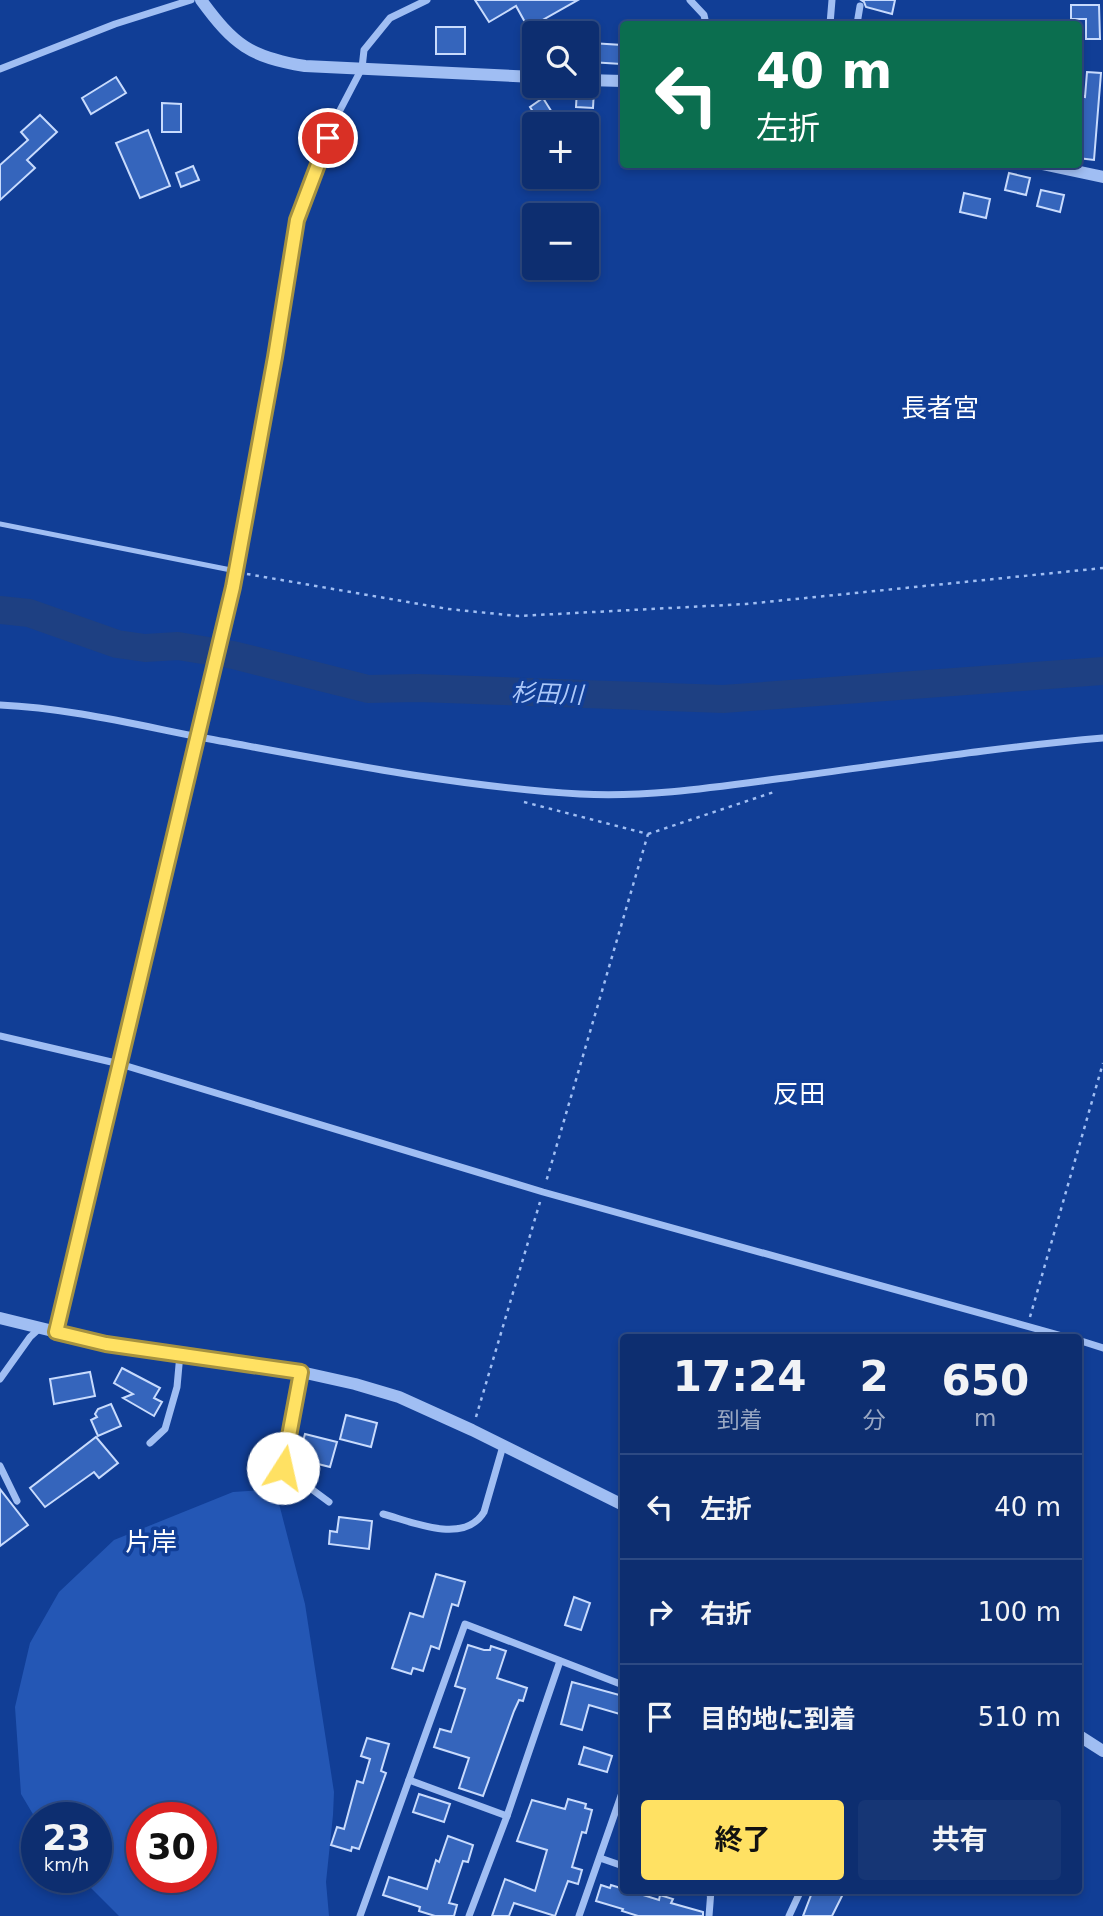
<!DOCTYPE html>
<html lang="ja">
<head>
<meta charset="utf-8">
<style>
	body { margin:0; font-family:"DejaVu Sans","Noto Sans JP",sans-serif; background:#163675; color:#f1f3f6; height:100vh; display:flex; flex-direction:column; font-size:26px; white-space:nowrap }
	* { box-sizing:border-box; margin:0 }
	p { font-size:23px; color:#9aa8c3 }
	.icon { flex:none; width:38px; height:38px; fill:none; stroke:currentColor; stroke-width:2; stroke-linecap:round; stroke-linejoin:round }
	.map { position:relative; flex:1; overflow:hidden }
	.details { position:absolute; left:620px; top:1334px; width:462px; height:560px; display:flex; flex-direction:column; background:#0d2e70; border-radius:7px; box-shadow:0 4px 10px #0003,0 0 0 2px #2d4a83 }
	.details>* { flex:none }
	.guide { position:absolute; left:620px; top:21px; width:462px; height:147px; border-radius:7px; box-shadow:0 4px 10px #0003,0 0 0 2px #2d4a83; background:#0b6e4f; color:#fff; overflow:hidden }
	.buttons { position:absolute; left:522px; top:21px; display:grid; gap:14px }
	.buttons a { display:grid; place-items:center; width:77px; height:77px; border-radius:7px; background:#0d2e70; box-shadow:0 4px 10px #0003,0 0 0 2px #2d4a83; font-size:35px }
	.speed { position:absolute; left:21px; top:1802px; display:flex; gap:14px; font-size:35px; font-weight:700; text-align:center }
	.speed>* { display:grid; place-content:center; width:91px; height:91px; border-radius:50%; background:#0d2e70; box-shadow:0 4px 10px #0003,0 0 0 2px #2d4a83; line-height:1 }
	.speed small { font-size:18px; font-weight:400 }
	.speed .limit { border:10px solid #d22; background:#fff; color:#111 }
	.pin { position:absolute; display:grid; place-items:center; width:60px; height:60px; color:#fff; margin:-30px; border:4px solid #fff; border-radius:50%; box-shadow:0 2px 7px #0007 }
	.me { position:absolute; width:77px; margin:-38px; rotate:10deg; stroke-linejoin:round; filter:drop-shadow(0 0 5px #0008) }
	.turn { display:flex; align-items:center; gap:24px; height:147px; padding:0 21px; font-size:32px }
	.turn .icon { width:91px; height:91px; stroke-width:2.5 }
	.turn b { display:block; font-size:49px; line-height:60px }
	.eta { display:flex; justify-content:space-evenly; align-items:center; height:119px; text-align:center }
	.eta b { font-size:42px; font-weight:700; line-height:49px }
	.action { display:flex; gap:14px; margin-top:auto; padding:14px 21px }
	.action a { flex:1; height:80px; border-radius:7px; background:#ffe163; color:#111; font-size:28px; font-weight:700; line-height:80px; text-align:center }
	.action a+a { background:#163675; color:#f1f3f6 }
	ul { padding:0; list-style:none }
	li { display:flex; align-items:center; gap:21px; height:105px; padding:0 21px; border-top:2px solid #2d4a83 }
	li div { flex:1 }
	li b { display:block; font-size:26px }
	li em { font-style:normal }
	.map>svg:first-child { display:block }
	.green { fill:#2457b5; fill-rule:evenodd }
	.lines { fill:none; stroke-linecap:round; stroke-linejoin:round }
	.river { stroke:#1e4082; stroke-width:28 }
	.building { fill:#3565bc; stroke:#c8dbfd; stroke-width:2 }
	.path { stroke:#a0bef3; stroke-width:2.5; stroke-dasharray:3.5 5; stroke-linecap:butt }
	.service { stroke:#a0bef3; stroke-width:5 }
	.minor { stroke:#a0bef3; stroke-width:7 }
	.tertiary { stroke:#a0bef3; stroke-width:12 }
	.route-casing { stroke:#a69240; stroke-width:18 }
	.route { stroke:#ffe163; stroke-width:12 }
	.labels { text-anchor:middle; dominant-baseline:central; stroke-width:7; stroke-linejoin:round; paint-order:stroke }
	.water-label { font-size:24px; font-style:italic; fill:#adc9fa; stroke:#113e96 }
	.quarter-label { font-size:26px; fill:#fff; stroke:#113e96 }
</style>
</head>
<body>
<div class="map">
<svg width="1103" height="1916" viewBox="0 0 1103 1916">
	<rect width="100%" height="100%" fill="#113e96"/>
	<path class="green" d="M265,1490L277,1496L305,1604L334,1792L333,1815L326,1882L329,1916H119L81,1878H96V1818H37V1821L21,1794L15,1707L30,1643L59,1592L114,1540L233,1492ZM142,1818H201V1878H142Z"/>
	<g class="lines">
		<path class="river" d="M0,610L29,613L117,644L145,648L178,646L233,655L368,689L418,688L723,699L1103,671"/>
	</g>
	<g class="building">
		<path d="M475,0H578L541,21L546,33H531L516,6L489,22Z"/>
		<path d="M861,0H895L892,14L866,7L864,2Z"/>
		<path d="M1071,5H1099L1100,39H1086V19H1071Z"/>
		<rect x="436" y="27" width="29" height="27"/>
		<path d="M591,43L622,45L621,64L590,62Z"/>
		<path d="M1087,72L1101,73L1094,160L1078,158V96L1085,97Z"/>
		<path d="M116,77L126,93L91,114L82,98Z"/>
		<path d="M577,89L594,90L593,108L576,107Z"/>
		<path d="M543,98L555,117L541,124L530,107Z"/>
		<path d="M162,103L181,104V132H162Z"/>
		<path d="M40,115L57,132L27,160L35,168L0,200V165L28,140L21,132Z"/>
		<path d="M148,130L170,186L140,198L116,143Z"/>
		<path d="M193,166L199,180L181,187L176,173Z"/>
		<path d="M1009,173L1030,178L1026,195L1005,190Z"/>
		<path d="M1041,190L1064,195L1060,212L1037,206Z"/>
		<path d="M964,193L990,199L986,218L960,212Z"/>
		<path d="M122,1368L160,1388L154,1398L162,1402L154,1416L123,1398L133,1394L114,1383Z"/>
		<path d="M90,1372L95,1396L54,1404L50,1379Z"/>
		<path d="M111,1404L121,1426L98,1436L91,1420L97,1417L95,1414L98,1409Z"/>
		<path d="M346,1415L377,1423L371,1447L340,1439Z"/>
		<path d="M305,1434L337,1442L330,1467L298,1459Z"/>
		<path d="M96,1437L118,1463L99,1478L94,1472L45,1507L30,1488Z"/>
		<path d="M0,1489L28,1525L0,1546Z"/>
		<path d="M339,1517L372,1521L369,1549L329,1544L330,1531L337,1532Z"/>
		<path d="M436,1574L465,1582L458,1606L452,1604L439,1649L431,1646L423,1671L413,1668L411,1674L392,1668L410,1613L423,1617Z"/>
		<path d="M574,1597L590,1603L581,1630L565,1625Z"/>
		<path d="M468,1645L484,1650H490L491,1646L506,1651L497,1678L527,1688L523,1701L519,1700L514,1711L483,1796L459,1788L469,1758L434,1747L440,1729L451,1732L465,1689L455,1686Z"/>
		<path d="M572,1682L623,1696V1715L589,1705L582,1730L561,1724Z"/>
		<path d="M367,1738L389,1744L381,1771L386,1773L359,1849L352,1847L351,1851L331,1845L337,1827L344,1829L357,1781L363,1783L370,1759L361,1756Z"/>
		<path d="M584,1747L612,1756L607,1772L579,1764Z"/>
		<path d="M419,1794L450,1804L444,1822L413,1812Z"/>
		<path d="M568,1799L586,1804L585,1808L592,1810L586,1833L582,1832L572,1867L582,1870L578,1884L568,1881L555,1916L514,1903L509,1916H492L505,1879L535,1891L547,1850L517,1841L532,1800L565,1809Z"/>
		<path d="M448,1836L473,1845L468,1862L463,1861L449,1903L457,1905L454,1916H435L419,1911L420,1907L383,1895L389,1877L427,1889L436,1860L439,1862Z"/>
		<path d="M601,1885L610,1888L611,1885L659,1900L660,1895L673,1899L671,1903L703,1912V1916H638L622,1911L623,1909L596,1901Z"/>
		<path d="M813,1890H835L843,1894L832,1916H803Z"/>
	</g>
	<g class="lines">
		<g class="path">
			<path d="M247,574L448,609L518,616L746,604L1103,568"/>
			<path d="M524,802L648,834L546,1182"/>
			<path d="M648,834L774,792"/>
			<path d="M1030,1317L1103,1063"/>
			<path d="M476,1417L540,1202"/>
		</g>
		<path class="service" d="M0,524L236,571"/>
		<g class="minor">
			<path d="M690,0L704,15L706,24"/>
			<path d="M830,24L832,0"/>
			<path d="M857,24L860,6"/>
			<path d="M0,69L115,24L191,0"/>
			<path d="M0,705C67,708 133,724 199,737C325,760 452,786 580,794C650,798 723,786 792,777C896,763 999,747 1103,738"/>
			<path d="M0,1036L120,1064L543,1192L1066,1337"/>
			<path d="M56,1332L233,587L275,357L297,220L338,114L362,68L364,50L390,18L427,0"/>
			<path d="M1078,1340L1103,1348"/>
			<path d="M301,1372L283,1468L329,1502"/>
			<path d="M0,1379L30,1337L40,1328"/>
			<path d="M150,1443L165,1429L177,1387L180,1354"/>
			<path d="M0,1466L17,1501"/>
			<path d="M383,1514C413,1522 464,1545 484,1512L503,1446"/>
			<path d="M409,1780L507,1816"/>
			<path d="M600,1858L623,1866"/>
			<path d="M698,1890L711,1894"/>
			<path d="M360,1916L465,1624L623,1685"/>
			<path d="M469,1916L507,1816L560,1661"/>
			<path d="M579,1916L623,1790"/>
			<path d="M709,1916L711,1890"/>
			<path d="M789,1916L801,1890"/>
		</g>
		<g class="tertiary">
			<path d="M201,0C234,45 250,57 305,66L534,77"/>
			<path d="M586,80L623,81"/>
			<path d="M1042,164L1103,177"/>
			<path d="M0,1318L106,1344L301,1372L355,1384L399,1397L472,1430L623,1505"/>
			<path d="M1078,1735L1103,1751"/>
		</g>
	</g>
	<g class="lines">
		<g class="route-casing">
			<path id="route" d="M283,1468L301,1372L106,1344L56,1332L233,587L275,357L297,220L328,138"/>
		</g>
		<use href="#route" class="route"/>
	</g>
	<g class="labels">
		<g class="water-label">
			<text transform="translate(547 694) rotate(2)">杉田川</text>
		</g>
		<g class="quarter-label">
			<text x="940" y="408">長者宮</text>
			<text x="799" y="1094">反田</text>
			<text x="151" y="1542">片岸</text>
		</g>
	</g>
</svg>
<div class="buttons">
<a><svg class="icon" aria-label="search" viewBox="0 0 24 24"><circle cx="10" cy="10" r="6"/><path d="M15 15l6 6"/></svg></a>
<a>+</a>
<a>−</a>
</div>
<div class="speed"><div>23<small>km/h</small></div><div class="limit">30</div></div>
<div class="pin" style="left:328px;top:138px;background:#d93025"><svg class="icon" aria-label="arrive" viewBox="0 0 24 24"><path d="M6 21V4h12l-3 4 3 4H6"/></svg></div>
<svg class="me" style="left:283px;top:1468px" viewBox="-20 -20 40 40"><circle r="19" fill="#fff"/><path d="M0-13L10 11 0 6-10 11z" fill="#ffe163"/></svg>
<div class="guide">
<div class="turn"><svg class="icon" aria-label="left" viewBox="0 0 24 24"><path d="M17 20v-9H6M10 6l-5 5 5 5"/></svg><div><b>40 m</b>左折</div></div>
</div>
<section class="details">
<div class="eta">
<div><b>17:24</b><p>到着</p></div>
<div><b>2</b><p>分</p></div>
<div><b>650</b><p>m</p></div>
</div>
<ul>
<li><svg class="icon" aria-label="left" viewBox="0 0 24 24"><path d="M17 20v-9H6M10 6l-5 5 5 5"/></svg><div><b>左折</b></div><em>40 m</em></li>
<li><svg class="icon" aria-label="right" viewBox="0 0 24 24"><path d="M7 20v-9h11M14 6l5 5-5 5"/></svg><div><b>右折</b></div><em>100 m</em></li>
<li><svg class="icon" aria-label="arrive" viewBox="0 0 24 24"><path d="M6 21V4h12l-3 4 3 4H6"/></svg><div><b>目的地に到着</b></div><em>510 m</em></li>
</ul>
<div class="action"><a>終了</a><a>共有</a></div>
</section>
</div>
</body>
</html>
